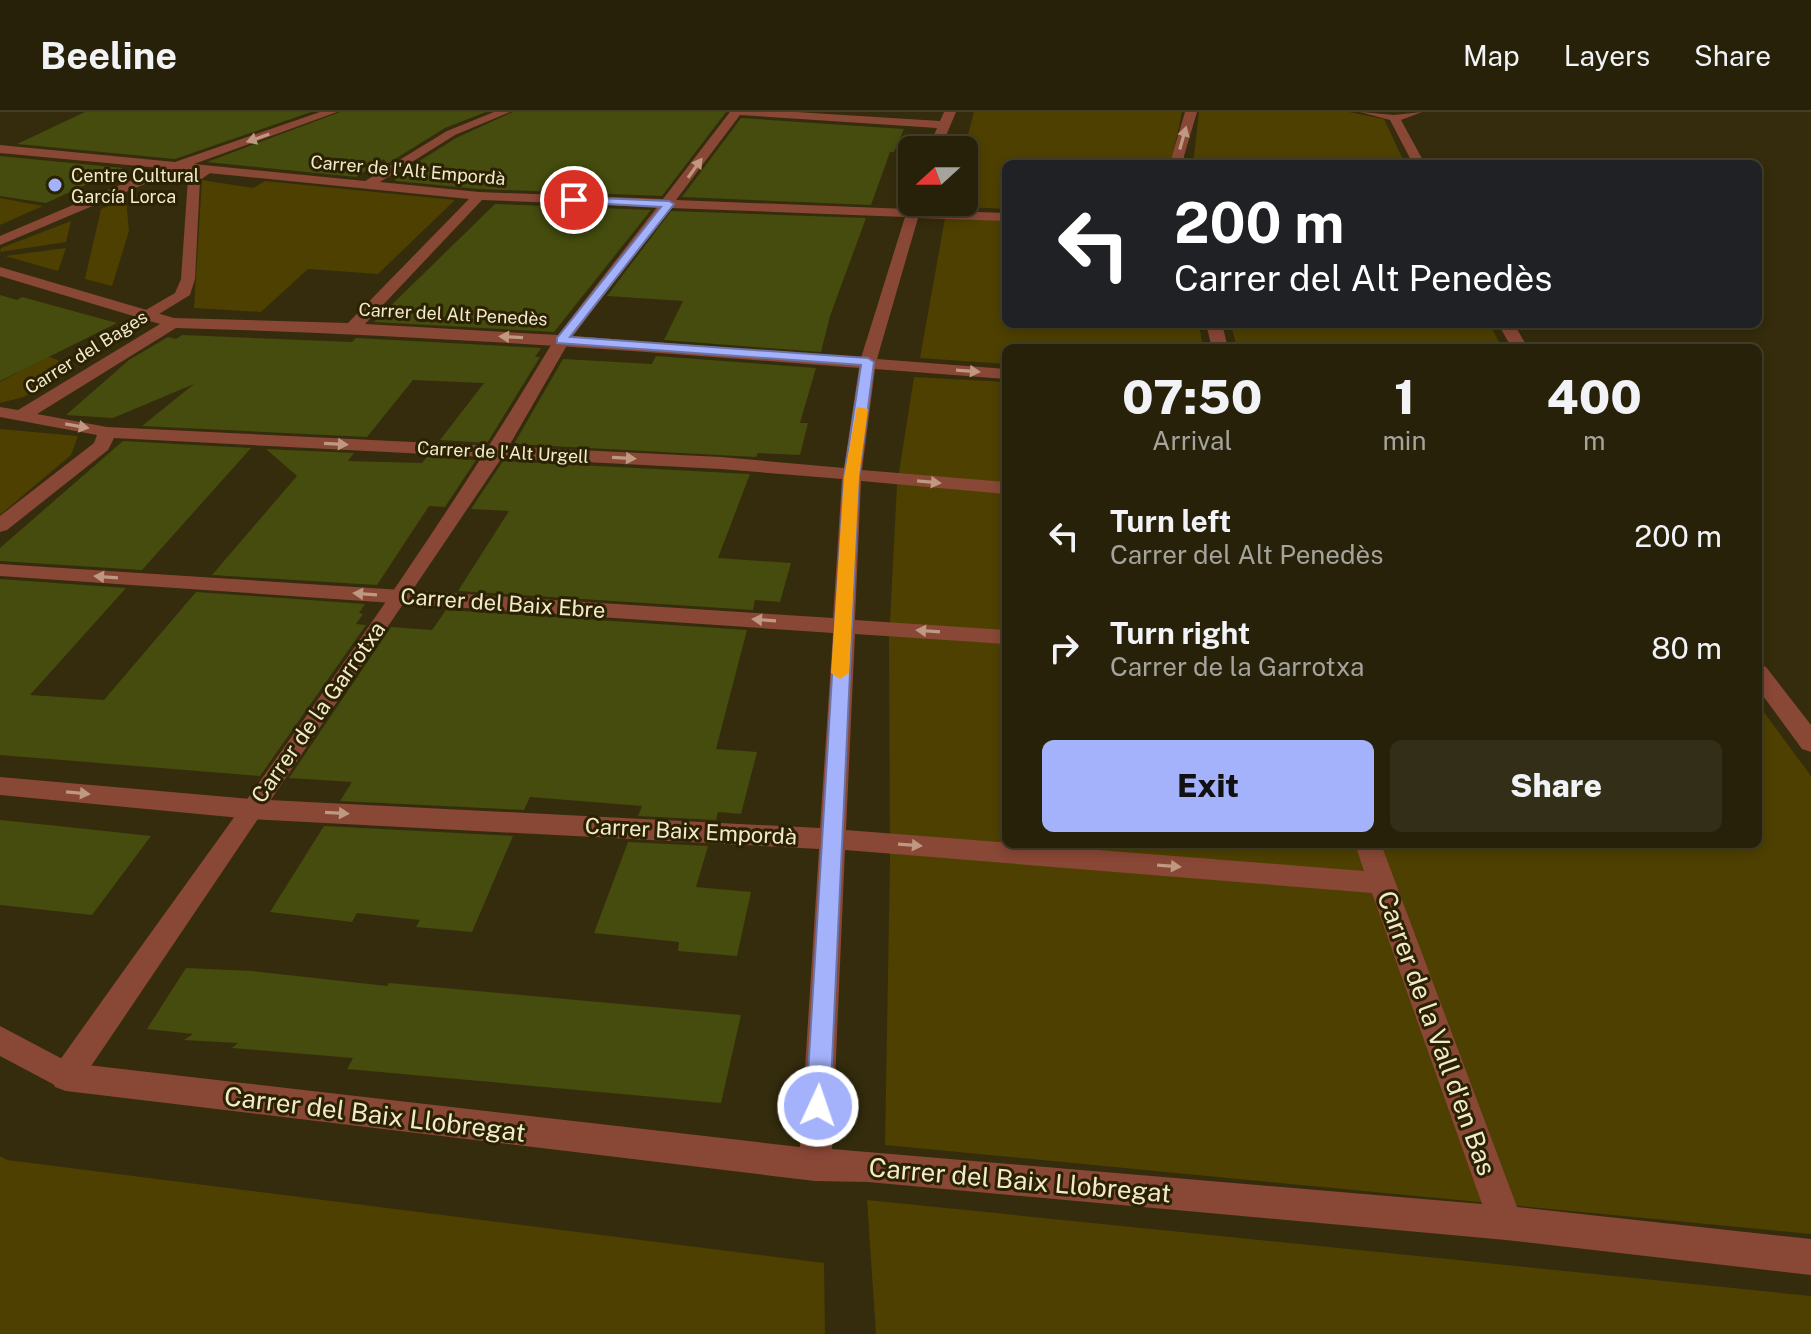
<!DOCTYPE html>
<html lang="en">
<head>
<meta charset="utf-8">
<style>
	body { margin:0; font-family:"Public Sans",sans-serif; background:#332e17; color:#f1f3f6; height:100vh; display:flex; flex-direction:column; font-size:30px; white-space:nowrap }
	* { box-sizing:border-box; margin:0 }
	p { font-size:26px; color:#a4a39c }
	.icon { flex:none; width:44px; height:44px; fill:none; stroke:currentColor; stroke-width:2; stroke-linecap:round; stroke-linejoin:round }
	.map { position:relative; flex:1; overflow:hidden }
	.side { position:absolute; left:1002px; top:232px; width:760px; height:504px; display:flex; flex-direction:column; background:#272109; border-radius:12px; box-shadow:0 4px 12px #0003,0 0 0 2px #433e2a }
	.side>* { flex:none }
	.guide { position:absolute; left:1002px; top:48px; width:760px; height:168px; border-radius:12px; box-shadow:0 4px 12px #0003,0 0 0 2px #433e2a; background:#202124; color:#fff; overflow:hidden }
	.needle { width:52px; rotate:249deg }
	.fabs { position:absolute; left:898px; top:24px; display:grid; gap:16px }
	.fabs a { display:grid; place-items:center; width:80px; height:80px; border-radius:12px; background:#272109; box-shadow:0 4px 12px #0003,0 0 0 2px #433e2a; font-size:40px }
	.pin { position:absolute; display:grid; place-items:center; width:68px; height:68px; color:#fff; margin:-34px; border:4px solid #fff; border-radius:50%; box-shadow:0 2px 8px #0007 }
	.me { position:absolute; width:88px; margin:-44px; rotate:3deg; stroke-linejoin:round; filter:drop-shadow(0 0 6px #0008) }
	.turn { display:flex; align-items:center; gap:28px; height:168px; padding:0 40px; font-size:36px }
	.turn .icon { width:104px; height:104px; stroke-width:2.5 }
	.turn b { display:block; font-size:56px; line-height:68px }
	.eta { display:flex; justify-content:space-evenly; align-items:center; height:136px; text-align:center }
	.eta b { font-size:48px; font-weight:800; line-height:56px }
	.cta { display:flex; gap:16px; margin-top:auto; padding:16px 40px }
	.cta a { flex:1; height:92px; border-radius:12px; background:#a4b2fc; color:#111; font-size:32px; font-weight:800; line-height:92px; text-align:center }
	.cta a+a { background:#332e17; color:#f1f3f6 }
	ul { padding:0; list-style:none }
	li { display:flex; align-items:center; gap:24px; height:112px; padding:0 40px }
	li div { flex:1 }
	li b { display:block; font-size:30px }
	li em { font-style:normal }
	header { display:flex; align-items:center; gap:48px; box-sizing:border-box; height:112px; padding:0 40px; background:#272109; border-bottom:2px solid #433e2a }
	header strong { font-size:38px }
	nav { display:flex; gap:44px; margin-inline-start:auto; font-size:28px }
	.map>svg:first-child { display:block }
	.green { fill:#4d4000 }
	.building { fill:#454c0e }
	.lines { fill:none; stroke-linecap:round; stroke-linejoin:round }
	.pedestrian { fill:#894736; fill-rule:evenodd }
	.minor { fill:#894736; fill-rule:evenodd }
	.oneway { fill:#be9880 }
	.route { fill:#a4b2fc; stroke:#6b74a4; stroke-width:2 }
	.slow { fill:#f59e0b }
	.poi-dot { fill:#a4b2fc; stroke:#2a2202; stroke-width:3 }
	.labels { text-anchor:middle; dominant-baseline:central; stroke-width:6; stroke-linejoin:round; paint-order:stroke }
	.far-street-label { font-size:18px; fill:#f2eacb; stroke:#2a2202 }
	.far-poi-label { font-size:18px; fill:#f2eacb; stroke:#2a2202; text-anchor:start }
	.street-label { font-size:22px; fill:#f2eacb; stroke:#2a2202 }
	.near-street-label { font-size:26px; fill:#f2eacb; stroke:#2a2202 }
</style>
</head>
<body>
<header>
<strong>Beeline</strong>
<nav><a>Map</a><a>Layers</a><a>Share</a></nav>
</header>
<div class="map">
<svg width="1811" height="1222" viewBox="0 0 1811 1222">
	<rect width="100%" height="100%" fill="#342c0c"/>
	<g class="green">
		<path d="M974,0H1182L1171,52H1006V97L949,94L950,90H964V38Z"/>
		<path d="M1199,0H1349L1384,7L1405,52H1193Z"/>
		<path d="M202,68L253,76L265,69L455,88L378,162L308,157L261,200L194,196Z"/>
		<path d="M0,86L43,94L0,113Z"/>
		<path d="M126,87L129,119L112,174L85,167L101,97Z"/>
		<path d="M945,106L1006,109V212H1199L1203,236H1006V252L920,246Z"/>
		<path d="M71,109L66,130L0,140L1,136Z"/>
		<path d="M66,136L58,159L5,144Z"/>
		<path d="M1231,212H1490L1502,236H1237Z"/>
		<path d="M48,244L71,254L24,285L0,291V270Z"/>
		<path d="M914,265L1006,270V732H1758V592L1811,664V1122L885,1033L890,747L889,528L897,373Z"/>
		<path d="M0,317L78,324L71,343L0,403Z"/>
		<path d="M0,1044L7,1048L824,1151L825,1222H0Z"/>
		<path d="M867,1088L1811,1184V1222H876Z"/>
	</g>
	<g class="building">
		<path d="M85,0H311L175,47L17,32Z"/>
		<path d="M340,0H486L445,16L387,52L384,47L356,65L207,50Z"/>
		<path d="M513,0H726L662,84L479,77L396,69L394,65L456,26Z"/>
		<path d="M741,6L904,17L894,40H890L871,93L682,85Z"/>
		<path d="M0,44L123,56L46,91L0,84Z"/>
		<path d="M495,92L651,98L554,220L374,210Z"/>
		<path d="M671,99L866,106L830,204L821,240L664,228L683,189L607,184Z"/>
		<path d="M0,183L17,188L22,185L117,211L0,269Z"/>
		<path d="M182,223L352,230L356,226L541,236L535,245H540L487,331L440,328L484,271L413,268L367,325L142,314L194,272L113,306L66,303L129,248L168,225L176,227Z"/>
		<path d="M656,244L816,256L800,311H808L800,343L758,341L756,345L514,332L563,247L652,252Z"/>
		<path d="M123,329L251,336L142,458L0,449V436Z"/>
		<path d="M266,337L354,341L348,349L422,351L427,345L476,348L445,395L429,394L377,473L212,463L297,364Z"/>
		<path d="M503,349L750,362L718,446L791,451L780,490L755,488L753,498L458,479L509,399L471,397Z"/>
		<path d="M0,467L126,476L30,583L104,588L196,480L365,492L359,501L363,502L356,512L366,513L260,664L0,643Z"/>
		<path d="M446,498L747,518L716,637L757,640L741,702L718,700L716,708L638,704L642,694L530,685L524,698L340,689L352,670L289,666L391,515L432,518Z"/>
		<path d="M0,708L68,715L151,724L92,803L0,793Z"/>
		<path d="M324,714L513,724L472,820L416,815L420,808L357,801L352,810L270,800Z"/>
		<path d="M628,730L708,734L696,775L751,780L737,844L678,839L679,830L594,821Z"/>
		<path d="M186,856L252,859L387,874L389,871L741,903L721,991L347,957L353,946L232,936L238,931L184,928L193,922L147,917Z"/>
	</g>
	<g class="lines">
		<g class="pedestrian">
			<path d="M206,54L216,57L200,68L195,167L190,183L154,205H144V199L175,181L181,167L188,66Z"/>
			<path d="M562,223L570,228L505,341L77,975L66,979L55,975L50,965L55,955C225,715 404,480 554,228Z"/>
		</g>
		<g class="minor">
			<path d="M320,0H337L194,52L365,69L447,19L494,0H510L455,23L380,70L479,80L663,87L730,0H796L940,9L944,0H956L940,38H928L937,16L740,3L676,88L907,97L912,87V90H923L920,98L1006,101V109L918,106L877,247L1006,257V267L875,257L862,358L1006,370V382L861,369L855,508L1006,518V532L855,522L846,718L1364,759L1355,732H1381L1517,1095L1811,1127V1163L1506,1128L868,1070L815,1069L66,979L0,944V914L70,951L800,1035L819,737L251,707L0,683V665L251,687L820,716L833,521L0,464V452L833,506L842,367L721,357L114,326L108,338L7,418L0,420V404L94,331L97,323L0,305V295L18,298L160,212L0,164V155L174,206L348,211L469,87L178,58L0,133V124L160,56L0,41V33L175,50ZM482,88L657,95L558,223L365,212ZM670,96L905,105L861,246L573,224ZM176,216C404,222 631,238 859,256L844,356L721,345L107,315L37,302ZM845,738L1372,781L1482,1092L832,1037Z"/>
			<path d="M1185,0H1197L1184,44L1185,52H1173L1172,44Z"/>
			<path d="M1360,0L1394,3L1422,0L1401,8L1425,52H1413L1390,8Z"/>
			<path d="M1206,212H1222L1228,236H1212Z"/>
			<path d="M1498,212H1514L1528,236H1512Z"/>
			<path d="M1758,552L1766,555L1811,613V640L1802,637L1758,577Z"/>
		</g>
	</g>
	<defs><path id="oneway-solid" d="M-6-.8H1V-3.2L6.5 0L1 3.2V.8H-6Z" transform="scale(2)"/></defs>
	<g class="oneway">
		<use href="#oneway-solid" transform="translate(258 26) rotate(161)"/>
		<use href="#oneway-solid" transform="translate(1183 26) rotate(-74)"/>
		<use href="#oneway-solid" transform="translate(695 56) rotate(-54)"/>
		<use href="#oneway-solid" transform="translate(511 225) rotate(-177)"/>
		<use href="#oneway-solid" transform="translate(968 259) rotate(4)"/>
		<use href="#oneway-solid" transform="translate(77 314) rotate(10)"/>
		<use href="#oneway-solid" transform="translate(336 332) rotate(3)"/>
		<use href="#oneway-solid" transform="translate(624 346) rotate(3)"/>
		<use href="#oneway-solid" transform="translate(929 370) rotate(5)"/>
		<use href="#oneway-solid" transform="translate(106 465) rotate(-176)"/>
		<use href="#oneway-solid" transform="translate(365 482) rotate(-176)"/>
		<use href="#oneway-solid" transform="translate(764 508) rotate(-176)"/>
		<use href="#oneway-solid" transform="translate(928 519) rotate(-176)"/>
		<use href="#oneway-solid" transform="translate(78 681) rotate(5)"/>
		<use href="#oneway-solid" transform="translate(337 701) rotate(3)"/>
		<use href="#oneway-solid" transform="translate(910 733) rotate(4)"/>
		<use href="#oneway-solid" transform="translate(1169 754) rotate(4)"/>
	</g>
	<path class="route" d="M574,85L669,89L674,92L570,225L868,246L874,250L859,365L830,994L826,1002L818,1005L809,1002L806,994L844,365L861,253L557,231V226L661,95L570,90V86Z"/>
	<path class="slow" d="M857,295L868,297L859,365L849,561L840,567L831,561L844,365Z"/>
	<circle class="poi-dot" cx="55" cy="73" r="8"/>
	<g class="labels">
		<g class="far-street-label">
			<text transform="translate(408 58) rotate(5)">Carrer de l'Alt Empordà</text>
			<text transform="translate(453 202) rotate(3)">Carrer del Alt Penedès</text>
			<text transform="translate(86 240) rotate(-32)">Carrer del Bages</text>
			<text transform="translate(503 340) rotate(3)">Carrer de l'Alt Urgell</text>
		</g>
		<g class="far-poi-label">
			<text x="71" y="63">Centre Cultural<tspan x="71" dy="21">García Lorca</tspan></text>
		</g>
		<g class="street-label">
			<text transform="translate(503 491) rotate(4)">Carrer del Baix Ebre</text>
			<text transform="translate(318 600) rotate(-55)">Carrer de la Garrotxa</text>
			<text transform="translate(691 719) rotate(3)">Carrer Baix Empordà</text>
		</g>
		<g class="near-street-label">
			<text transform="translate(1437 921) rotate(70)">Carrer de la Vall d'en Bas</text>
			<text transform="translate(375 1002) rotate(7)">Carrer del Baix Llobregat</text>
			<text transform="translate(1020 1068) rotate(5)">Carrer del Baix Llobregat</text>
		</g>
	</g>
</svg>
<div class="fabs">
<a><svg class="needle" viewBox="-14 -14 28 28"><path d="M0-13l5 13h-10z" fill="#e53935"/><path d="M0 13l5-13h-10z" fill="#a4a39c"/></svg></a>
</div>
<div class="pin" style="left:574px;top:88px;background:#d93025"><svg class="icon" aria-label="arrive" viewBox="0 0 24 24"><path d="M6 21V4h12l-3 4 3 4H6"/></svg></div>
<svg class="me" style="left:818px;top:994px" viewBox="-20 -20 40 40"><circle r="17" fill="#a4b2fc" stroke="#fff" stroke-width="3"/><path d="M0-11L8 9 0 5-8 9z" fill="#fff"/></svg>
<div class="guide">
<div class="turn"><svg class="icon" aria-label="left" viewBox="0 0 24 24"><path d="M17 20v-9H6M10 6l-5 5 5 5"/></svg><div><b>200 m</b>Carrer del Alt Penedès</div></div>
</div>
<section class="side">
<div class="eta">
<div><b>07:50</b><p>Arrival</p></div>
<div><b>1</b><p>min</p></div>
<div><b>400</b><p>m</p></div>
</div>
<ul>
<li><svg class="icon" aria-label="left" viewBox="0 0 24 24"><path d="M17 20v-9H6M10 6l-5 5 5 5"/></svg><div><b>Turn left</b><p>Carrer del Alt Penedès</p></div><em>200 m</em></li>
<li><svg class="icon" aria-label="right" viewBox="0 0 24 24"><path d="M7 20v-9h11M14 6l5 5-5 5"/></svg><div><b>Turn right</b><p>Carrer de la Garrotxa</p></div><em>80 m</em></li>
</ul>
<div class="cta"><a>Exit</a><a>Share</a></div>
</section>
</div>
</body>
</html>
